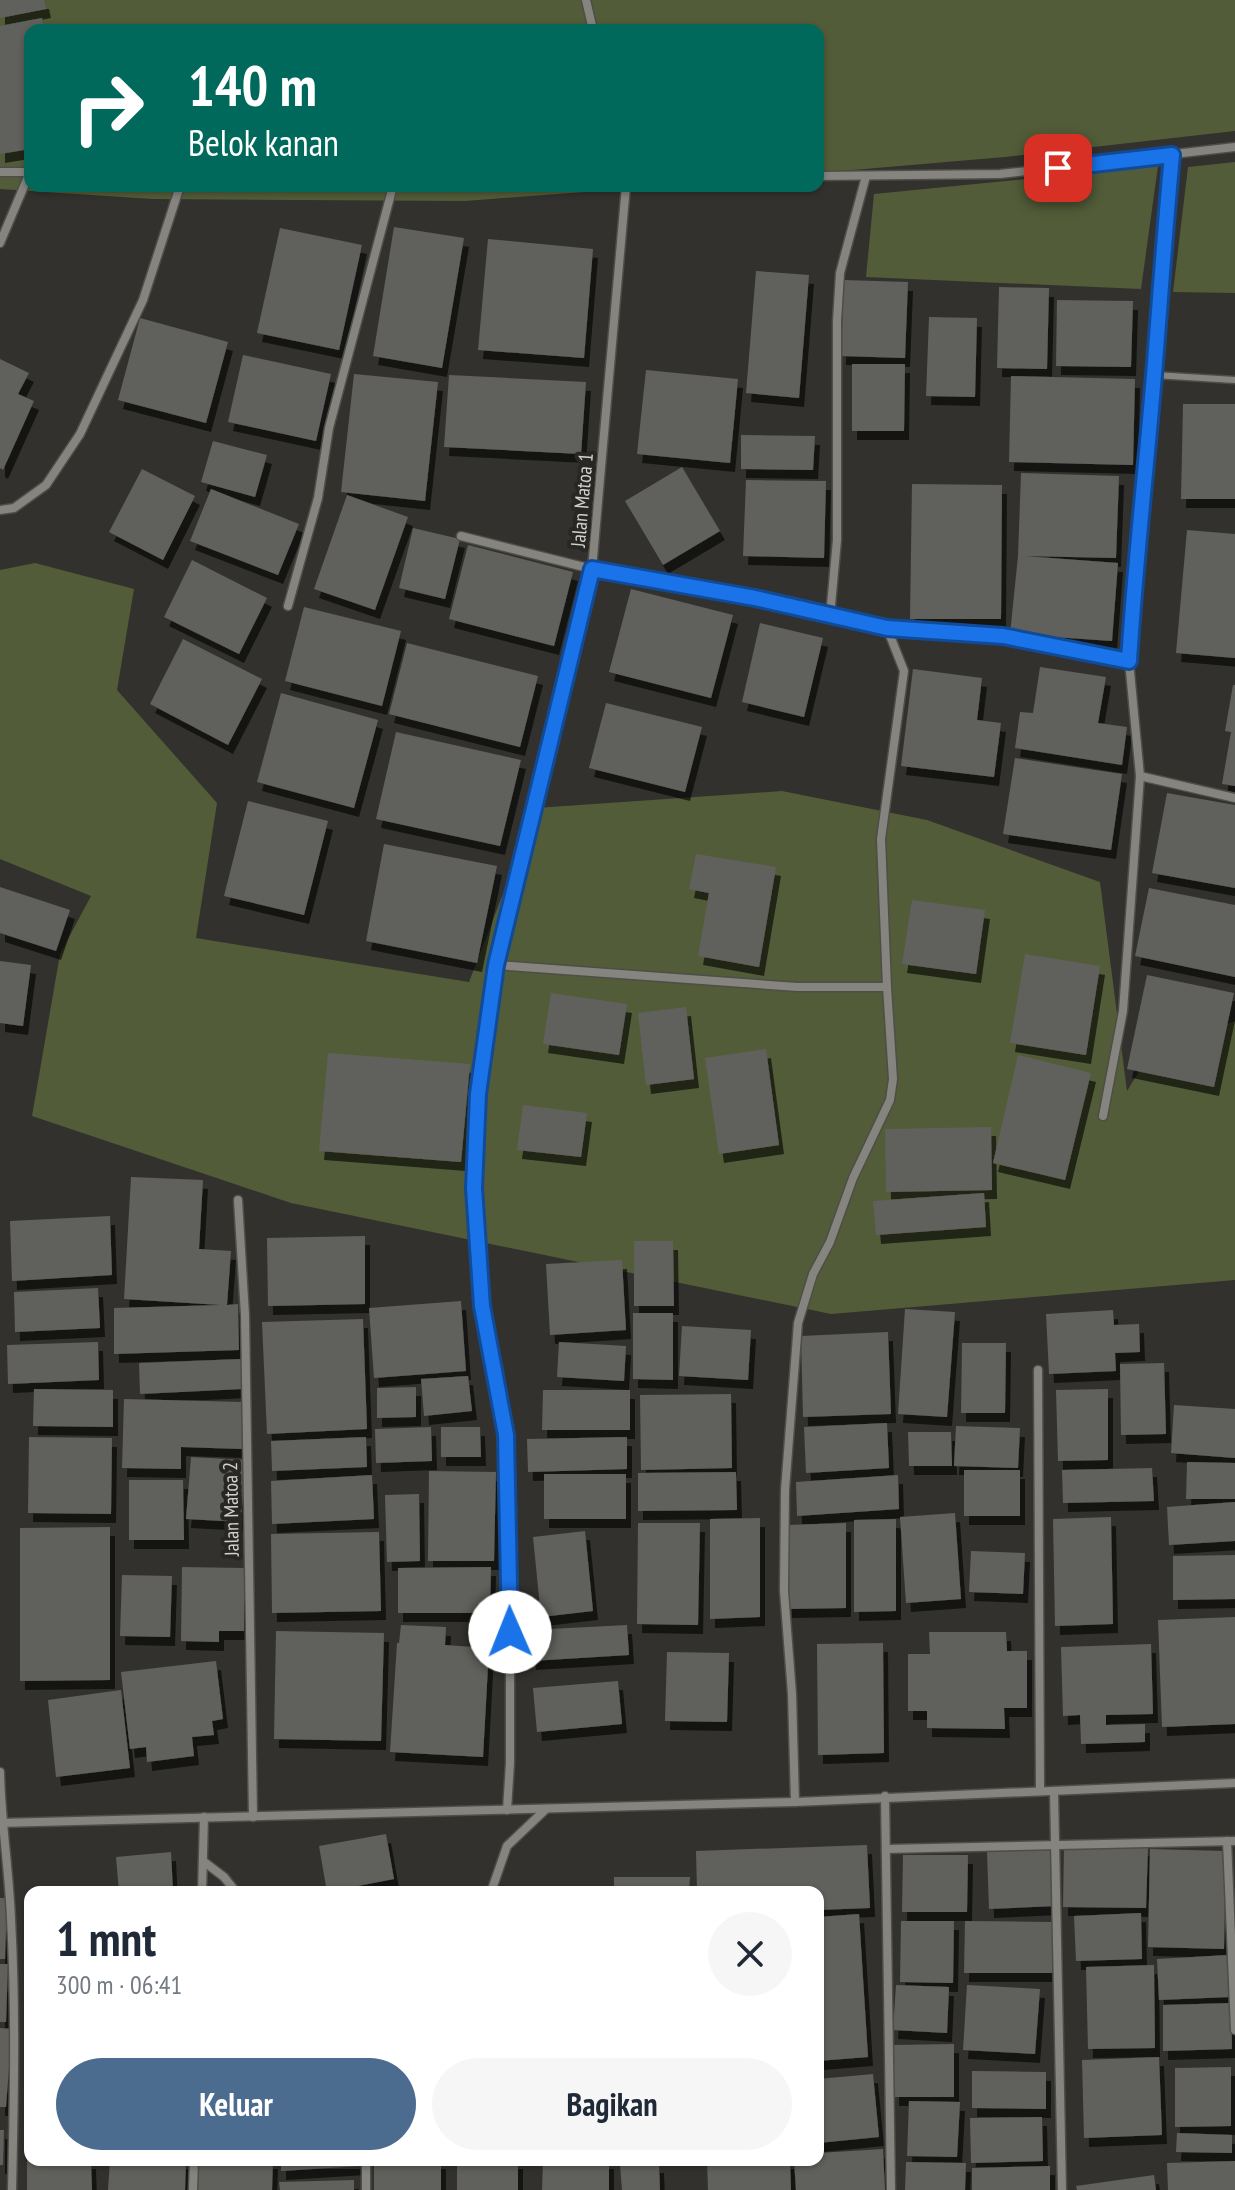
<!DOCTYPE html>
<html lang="id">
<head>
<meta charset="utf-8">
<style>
	body { margin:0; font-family:"PT Sans Narrow",sans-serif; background:#f6f6f7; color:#1f2937; height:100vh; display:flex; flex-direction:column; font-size:30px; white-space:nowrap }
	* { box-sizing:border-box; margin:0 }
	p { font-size:26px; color:#747a83 }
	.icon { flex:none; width:44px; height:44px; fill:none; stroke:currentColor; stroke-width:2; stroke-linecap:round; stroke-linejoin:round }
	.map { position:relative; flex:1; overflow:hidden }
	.panel { position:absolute; left:24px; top:1886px; width:800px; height:280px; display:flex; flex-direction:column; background:#fff; border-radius:16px; box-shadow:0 2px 6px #0004 }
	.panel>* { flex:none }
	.top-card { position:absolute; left:24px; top:24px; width:800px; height:168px; border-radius:16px; box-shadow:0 2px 6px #0004; background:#00695c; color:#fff; overflow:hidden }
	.pin { position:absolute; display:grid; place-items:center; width:68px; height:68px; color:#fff; margin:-34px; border-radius:16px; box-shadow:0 4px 12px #0006 }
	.me { position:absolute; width:88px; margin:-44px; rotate:359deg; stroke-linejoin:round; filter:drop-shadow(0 0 6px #0008) }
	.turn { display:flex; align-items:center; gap:28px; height:168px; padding:0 32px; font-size:36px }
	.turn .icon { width:104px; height:104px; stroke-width:2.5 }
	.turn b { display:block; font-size:56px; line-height:68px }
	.round { display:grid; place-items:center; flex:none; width:84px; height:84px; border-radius:42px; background:#f6f6f7 }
	.headline { display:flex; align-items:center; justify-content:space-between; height:136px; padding:0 32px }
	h1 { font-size:48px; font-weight:700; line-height:60px }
	.action { display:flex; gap:16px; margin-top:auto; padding:16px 32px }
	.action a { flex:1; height:92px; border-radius:48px; background:#4b6c8f; color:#fff; font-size:32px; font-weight:700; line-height:92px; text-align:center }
	.action a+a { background:#f6f6f7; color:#1f2937 }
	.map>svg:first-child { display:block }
	.green { fill:#525c38 }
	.building { fill:#61605b; filter:url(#shadow) }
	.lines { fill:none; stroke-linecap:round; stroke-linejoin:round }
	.service-casing { stroke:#4e4d49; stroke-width:9 }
	.minor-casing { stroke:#4e4d49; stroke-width:11 }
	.service { stroke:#85847e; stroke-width:6 }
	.minor { stroke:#85847e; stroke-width:8 }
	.route-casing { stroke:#114b97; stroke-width:20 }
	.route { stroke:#1a73e8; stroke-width:14 }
	.labels { text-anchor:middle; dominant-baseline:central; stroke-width:8; stroke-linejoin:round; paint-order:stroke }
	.street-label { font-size:20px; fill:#d2d1ce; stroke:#282723 }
</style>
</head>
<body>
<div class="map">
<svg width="1235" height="2190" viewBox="0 0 1235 2190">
	<defs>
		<filter id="shadow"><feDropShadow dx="5" dy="9" stdDeviation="0" flood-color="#0009"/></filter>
	</defs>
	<rect width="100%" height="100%" fill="#32312d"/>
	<g class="green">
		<path d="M0,0H1235V131L1005,157L818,173V30H30V186H663L465,201L152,199L0,189Z"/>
		<path d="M1235,162V293L1173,292L1188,167Z"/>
		<path d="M1158,166L1141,289L866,277L874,194Z"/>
		<path d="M35,563L134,589L117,690L217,803L196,938L469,982L536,808L782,791L927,820L1100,882L1127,1091L1149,1055L1235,1021V1280L831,1314L291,1203L32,1116L60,954L91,896L0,859V570Z"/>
	</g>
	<g class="building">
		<path d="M0,0H44L46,9L0,18Z"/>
		<path d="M42,18L44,30H30V149L0,154V26Z"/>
		<path d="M394,227L464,238L442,368L373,356Z"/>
		<path d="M280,228L362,245L339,350L257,333Z"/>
		<path d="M488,239L593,249L584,358L478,350Z"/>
		<path d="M756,271L809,275L799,398L746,393Z"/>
		<path d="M844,280L908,282L905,358L841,356Z"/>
		<path d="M999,287L1049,288L1047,369L997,368Z"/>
		<path d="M1057,300L1133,301L1131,367L1056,366Z"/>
		<path d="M929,317L977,318L975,397L926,396Z"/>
		<path d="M140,318L228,342L206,423L118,400Z"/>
		<path d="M243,355L331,374L316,441L228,422Z"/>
		<path d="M0,359L29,373L18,394L34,401L3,470L0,468Z"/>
		<path d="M852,364H905L904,431H852Z"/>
		<path d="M646,370L738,379L730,463L637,454Z"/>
		<path d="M354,374L438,382L425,501L341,492Z"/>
		<path d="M449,375L586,382L581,454L444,447Z"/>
		<path d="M1011,376L1135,379L1133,465L1009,462Z"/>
		<path d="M1183,404H1235V499H1181Z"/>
		<path d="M741,435L815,436L813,470L741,469Z"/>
		<path d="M213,441L267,455L255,497L201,482Z"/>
		<path d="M682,467L720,531L663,565L625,501Z"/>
		<path d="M142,469L195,496L163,560L109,532Z"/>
		<path d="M1021,473L1119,476L1116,558L1024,556L1118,563L1112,641L1010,634L1018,556Z"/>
		<path d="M746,480L826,481L824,558L743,556Z"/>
		<path d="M912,484L1002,485L1001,619H910Z"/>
		<path d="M211,489L299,524L278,575L190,541Z"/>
		<path d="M347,495L408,517L375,610L314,589Z"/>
		<path d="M413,528L460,539L445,599L399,588Z"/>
		<path d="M1187,530L1235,534V658L1176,653Z"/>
		<path d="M468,545L573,572L554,646L449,619Z"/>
		<path d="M192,560L267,598L239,654L164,617Z"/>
		<path d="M631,589L733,615L711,698L609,672Z"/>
		<path d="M304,607L401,631L382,706L285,681Z"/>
		<path d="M760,623L823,638L804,717L742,702Z"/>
		<path d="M183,639L262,679L228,745L150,704Z"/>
		<path d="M407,643L538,676L520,747L389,714Z"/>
		<path d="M1040,667L1106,677L1098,723L1127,727L1122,765L1015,748L1020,712L1033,713Z"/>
		<path d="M913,669L982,678L977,720L1001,723L994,777L901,766Z"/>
		<path d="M1233,685H1235V786L1222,784L1231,732L1225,731Z"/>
		<path d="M281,693L378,720L354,808L257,782Z"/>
		<path d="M606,703L702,727L685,792L589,768Z"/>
		<path d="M396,732L521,760L500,846L376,819Z"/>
		<path d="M1015,758L1122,774L1111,850L1003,834Z"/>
		<path d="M1167,793L1235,805V888L1152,873Z"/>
		<path d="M248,801L328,821L304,915L224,896Z"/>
		<path d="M384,844L497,866L477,963L366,941Z"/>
		<path d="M696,854L776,867L759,967L698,956L709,893L689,889Z"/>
		<path d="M0,887L70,910L56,951L0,933Z"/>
		<path d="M1149,888L1235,905V977L1135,956Z"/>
		<path d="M912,900L985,910L976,974L902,964Z"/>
		<path d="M1025,954L1100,966L1086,1055L1010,1043Z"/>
		<path d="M0,961L31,965L23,1026L0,1023Z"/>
		<path d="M1147,975L1234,993L1214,1087L1127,1069Z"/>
		<path d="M551,993L627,1004L619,1055L543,1044Z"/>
		<path d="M686,1007L694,1079L646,1085L638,1013Z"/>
		<path d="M766,1049L779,1145L719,1154L705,1058Z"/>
		<path d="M328,1053L470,1064L461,1162L319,1151Z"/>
		<path d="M1018,1055L1091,1073L1065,1180L993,1163Z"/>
		<path d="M523,1105L587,1113L581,1157L517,1150Z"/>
		<path d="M991,1127L992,1190L886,1192L885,1129Z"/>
		<path d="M131,1177L203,1180L199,1249L231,1251L227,1305L238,1304L239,1350L114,1354V1308L221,1305L124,1299Z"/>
		<path d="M984,1193L986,1227L876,1235L873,1201Z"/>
		<path d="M110,1216L112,1275L12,1281L10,1221Z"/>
		<path d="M365,1236V1304L268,1306L267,1238Z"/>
		<path d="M634,1241H673L674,1306H634Z"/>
		<path d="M622,1260L626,1330L550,1335L546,1264Z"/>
		<path d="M98,1288L100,1328L15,1332L14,1292Z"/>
		<path d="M461,1301L466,1371L374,1378L369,1308Z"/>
		<path d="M905,1309L955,1312L947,1417L898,1414Z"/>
		<path d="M1113,1310L1114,1325L1139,1324L1140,1352L1115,1353L1116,1371L1049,1374L1046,1314Z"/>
		<path d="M633,1313H673V1380L633,1379Z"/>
		<path d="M363,1319L367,1429L267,1434L262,1322Z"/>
		<path d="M682,1326L751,1330L748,1380L679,1376Z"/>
		<path d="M888,1332L891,1414L803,1417L801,1336Z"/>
		<path d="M98,1342L99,1380L8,1384L7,1345Z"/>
		<path d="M559,1342L626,1346L624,1381L557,1377Z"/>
		<path d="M962,1343H1006L1005,1413H961Z"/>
		<path d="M241,1359L242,1389L140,1394L139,1363Z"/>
		<path d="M1164,1363L1166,1434L1121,1435L1120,1364Z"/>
		<path d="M468,1376L472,1411L424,1416L421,1379Z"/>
		<path d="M416,1387V1417L377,1418V1388Z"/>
		<path d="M34,1389L113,1390V1427L33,1426Z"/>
		<path d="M1108,1389V1460L1058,1461L1056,1390Z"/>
		<path d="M543,1390H630V1430H542Z"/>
		<path d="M731,1394L732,1468L641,1470L640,1395Z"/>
		<path d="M124,1399L243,1402L242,1449L181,1447V1469L122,1468Z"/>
		<path d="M1174,1405L1235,1409V1458L1171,1453Z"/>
		<path d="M887,1423L889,1468L806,1473L804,1427Z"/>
		<path d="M956,1426L1020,1428L1018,1468L954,1466Z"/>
		<path d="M431,1427L432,1461L376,1463L375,1429Z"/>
		<path d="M441,1427H480L481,1457H441Z"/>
		<path d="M908,1432H951L952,1466H909Z"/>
		<path d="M29,1437L112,1438L111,1514L28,1513Z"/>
		<path d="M366,1437L367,1467L272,1471L271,1441Z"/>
		<path d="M627,1437V1469L528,1472L527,1439Z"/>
		<path d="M191,1457L245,1460L241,1522L186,1519Z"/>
		<path d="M1187,1462L1235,1463V1499H1186Z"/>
		<path d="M1152,1468L1154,1501L1063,1503L1062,1470Z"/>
		<rect x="964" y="1470" width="56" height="46"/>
		<path d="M429,1471L496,1472L494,1561H428Z"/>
		<path d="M736,1472L737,1510L638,1511V1473Z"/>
		<rect x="544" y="1474" width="82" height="45"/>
		<path d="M372,1475L374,1519L272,1524L271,1481Z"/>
		<path d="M898,1475L899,1509L797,1516L796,1482Z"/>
		<path d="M129,1480H183L184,1540H129Z"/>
		<path d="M419,1494L420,1561L387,1562L385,1495Z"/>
		<path d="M1235,1502V1541L1169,1545L1167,1507Z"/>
		<path d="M955,1513L961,1599L906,1603L900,1517Z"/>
		<path d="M1111,1517L1113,1624L1055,1626L1053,1519Z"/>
		<path d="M760,1518V1617L710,1619V1519Z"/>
		<path d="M896,1519V1611L854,1612V1520Z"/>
		<path d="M638,1523H700L698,1625L637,1624Z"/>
		<path d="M846,1523V1608L787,1609L786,1525Z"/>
		<path d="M110,1527V1680L20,1681V1528Z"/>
		<path d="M585,1531L593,1611L541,1617L533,1537Z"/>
		<path d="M379,1532L381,1611L272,1613L271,1534Z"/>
		<path d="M971,1551L1025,1553L1023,1594L969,1592Z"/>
		<path d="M1235,1555V1599L1173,1600V1556Z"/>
		<path d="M182,1567L244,1568V1631H219V1642L181,1641Z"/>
		<path d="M491,1567L490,1613H398V1568Z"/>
		<path d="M122,1575L172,1576L170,1637L120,1636Z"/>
		<path d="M1235,1617V1724L1162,1727L1158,1620Z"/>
		<path d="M401,1625L446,1627L445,1645L489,1648L483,1757L390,1752L397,1643H399Z"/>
		<path d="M627,1625L629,1655L531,1661L530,1630Z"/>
		<path d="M276,1631L384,1633L381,1741L274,1739Z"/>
		<path d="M929,1632H1006L1007,1651H1027V1708H1004L1005,1729L927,1728V1711H908V1654H930Z"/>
		<path d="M883,1643L884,1753L818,1755L817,1644Z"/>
		<path d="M1151,1644L1153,1714L1106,1715V1725L1145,1724V1742L1081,1744L1080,1715L1063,1716L1061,1647Z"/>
		<path d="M667,1652L729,1653L727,1722L665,1721Z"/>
		<path d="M216,1661L223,1719L212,1721L214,1735L192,1737L194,1756L147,1762L146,1747L130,1749L121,1672Z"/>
		<path d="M618,1681L622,1724L537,1732L533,1688Z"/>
		<path d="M121,1690L130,1768L56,1777L48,1700Z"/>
		<path d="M386,1834L394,1879L327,1892L319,1846Z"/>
		<path d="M867,1845L870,1908L818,1910V1892H697L696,1851Z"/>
		<path d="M1064,1846L1148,1847L1146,1908L1063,1907Z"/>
		<path d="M1055,1849L1056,1906L989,1909L987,1852Z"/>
		<path d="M1150,1849L1226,1851L1224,1949L1148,1947Z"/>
		<path d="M171,1852L173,1892H119L116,1857Z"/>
		<path d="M903,1855H968L967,1912H902Z"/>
		<path d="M614,1877H690L689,1892H614Z"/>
		<path d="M605,1888L606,1892H561V1889Z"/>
		<path d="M0,1898H7L5,1959H0Z"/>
		<path d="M1141,1913L1142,1959L1076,1961L1074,1916Z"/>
		<path d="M859,1914L868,2057L818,2061V1917Z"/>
		<path d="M901,1921H954L953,1983L900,1982Z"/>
		<path d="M965,1921L1053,1922L1052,1973H964Z"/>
		<path d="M1228,1955L1230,1997L1159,2000L1157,1959Z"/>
		<path d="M0,1964H8L6,2022H0Z"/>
		<path d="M1154,1965L1155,2048L1088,2049L1086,1967Z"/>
		<path d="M896,1985L949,1987L947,2033L893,2030Z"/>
		<path d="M967,1985L1040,1989L1035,2054L963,2050Z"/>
		<path d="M1231,2003L1232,2049L1163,2051V2005Z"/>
		<path d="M0,2028L12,2029L6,2107H0Z"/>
		<path d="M954,2044V2097H894V2045Z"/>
		<path d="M1159,2057L1162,2135L1084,2138L1082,2060Z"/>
		<path d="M1231,2067V2126L1175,2127V2068Z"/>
		<path d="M972,2071L1046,2072V2109L972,2108Z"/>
		<path d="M873,2074L879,2137L818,2143V2079Z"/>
		<path d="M909,2101L960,2102L957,2157L907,2156Z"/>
		<path d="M1042,2117L1043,2161L971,2163L970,2118Z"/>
		<path d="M0,2130H4L3,2165H0Z"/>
		<path d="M1177,2133L1232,2135V2153L1176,2152Z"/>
		<path d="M883,2149L885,2190H796L794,2160H818V2153Z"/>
		<path d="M27,2150H30V2160H91L92,2190H27Z"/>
		<path d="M110,2160H186L185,2190H108Z"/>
		<path d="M198,2160H273L272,2190H197Z"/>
		<path d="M281,2160H361V2166L281,2171Z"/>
		<rect x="374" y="2160" width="67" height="30"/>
		<rect x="457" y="2160" width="61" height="30"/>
		<path d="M543,2160H609V2190H542Z"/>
		<path d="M707,2160H790L791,2190H708Z"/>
		<path d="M1235,2161V2190H1168L1167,2163Z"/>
		<path d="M906,2162L966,2163L965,2190H905Z"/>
		<path d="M659,2164L660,2190H622L620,2165Z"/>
		<path d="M1050,2166V2190H972V2168Z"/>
		<path d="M1154,2175L1156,2190H1077L1076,2186Z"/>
		<path d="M354,2180V2190H280L279,2182Z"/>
	</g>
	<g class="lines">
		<g class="service-casing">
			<path id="service" d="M1154,375L1235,380"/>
		</g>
		<g class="minor-casing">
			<g id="minor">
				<path d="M586,0L593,30"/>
				<path d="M0,172H29"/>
				<path d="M818,176L1000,174L1235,147"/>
				<path d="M0,243L30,172"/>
				<path d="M0,510L14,508L46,485L80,434L143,300L180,186"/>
				<path d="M461,536L592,569L755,598L887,628L904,671L881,839L887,987"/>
				<path d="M288,606L318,498L329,428L393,186"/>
				<path d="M830,616L837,540V321L840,273L866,176"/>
				<path d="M887,628L1003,636L1129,661"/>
				<path d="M1140,776L1235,798"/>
				<path d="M496,965L797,987H887L893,1079L890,1100L853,1178L830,1242L813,1274L798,1323L785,1490L784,1591L792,1694L795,1802"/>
				<path d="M1103,1116L1123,1011L1140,776L1129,661L1135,562L1154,375L1158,307L1172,155"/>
				<path d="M238,1200L245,1315L253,1817"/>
				<path d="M1038,1370L1040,1789"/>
				<path d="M0,1772C1,1821 9,1870 11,1919C16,2010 14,2100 12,2190"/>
				<path d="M1054,1791L1062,2190"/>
				<path d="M885,1796L891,2190"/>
				<path d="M507,1810L510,1763V1632L506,1435L482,1306L474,1188L478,1094L496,965L592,569L626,186"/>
				<path d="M0,1823L795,1802L1235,1783"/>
				<path d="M1227,1841L1235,2030"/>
				<path d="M886,1849L1235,1841"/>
				<path d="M203,1861L224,1877L236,1892"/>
				<path d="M202,1892L204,1817"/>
				<path d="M491,1892L507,1846L546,1809"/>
				<path d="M193,2190L194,2160"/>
				<path d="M366,2190V2160"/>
			</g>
		</g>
		<use href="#service" class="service"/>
		<use href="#minor" class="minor"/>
	</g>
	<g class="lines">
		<g class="route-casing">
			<path id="route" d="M510,1632L506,1435L482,1306L474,1188L478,1094L496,965L592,569L755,598L887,628L1003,636L1129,661C1135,565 1146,470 1154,375C1160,301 1165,228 1172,155L1058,168"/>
		</g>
		<use href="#route" class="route"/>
	</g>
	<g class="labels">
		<g class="street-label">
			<text transform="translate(582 500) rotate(-85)">Jalan Matoa 1</text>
			<text transform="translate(231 1509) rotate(-91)">Jalan Matoa 2</text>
		</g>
	</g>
</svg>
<div class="pin" style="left:1058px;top:168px;background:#d93025"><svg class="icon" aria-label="arrive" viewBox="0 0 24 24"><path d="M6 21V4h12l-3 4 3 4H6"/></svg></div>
<svg class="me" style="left:510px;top:1632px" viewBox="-20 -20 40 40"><circle r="19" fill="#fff"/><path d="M0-13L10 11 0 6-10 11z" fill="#1a73e8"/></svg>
<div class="top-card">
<div class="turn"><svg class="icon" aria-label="right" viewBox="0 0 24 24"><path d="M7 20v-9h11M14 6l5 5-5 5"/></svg><div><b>140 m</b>Belok kanan</div></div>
</div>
<section class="panel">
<div class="headline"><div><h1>1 mnt</h1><p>300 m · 06:41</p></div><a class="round"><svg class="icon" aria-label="close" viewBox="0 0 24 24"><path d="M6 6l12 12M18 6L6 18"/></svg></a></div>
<div class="action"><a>Keluar</a><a>Bagikan</a></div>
</section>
</div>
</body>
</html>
